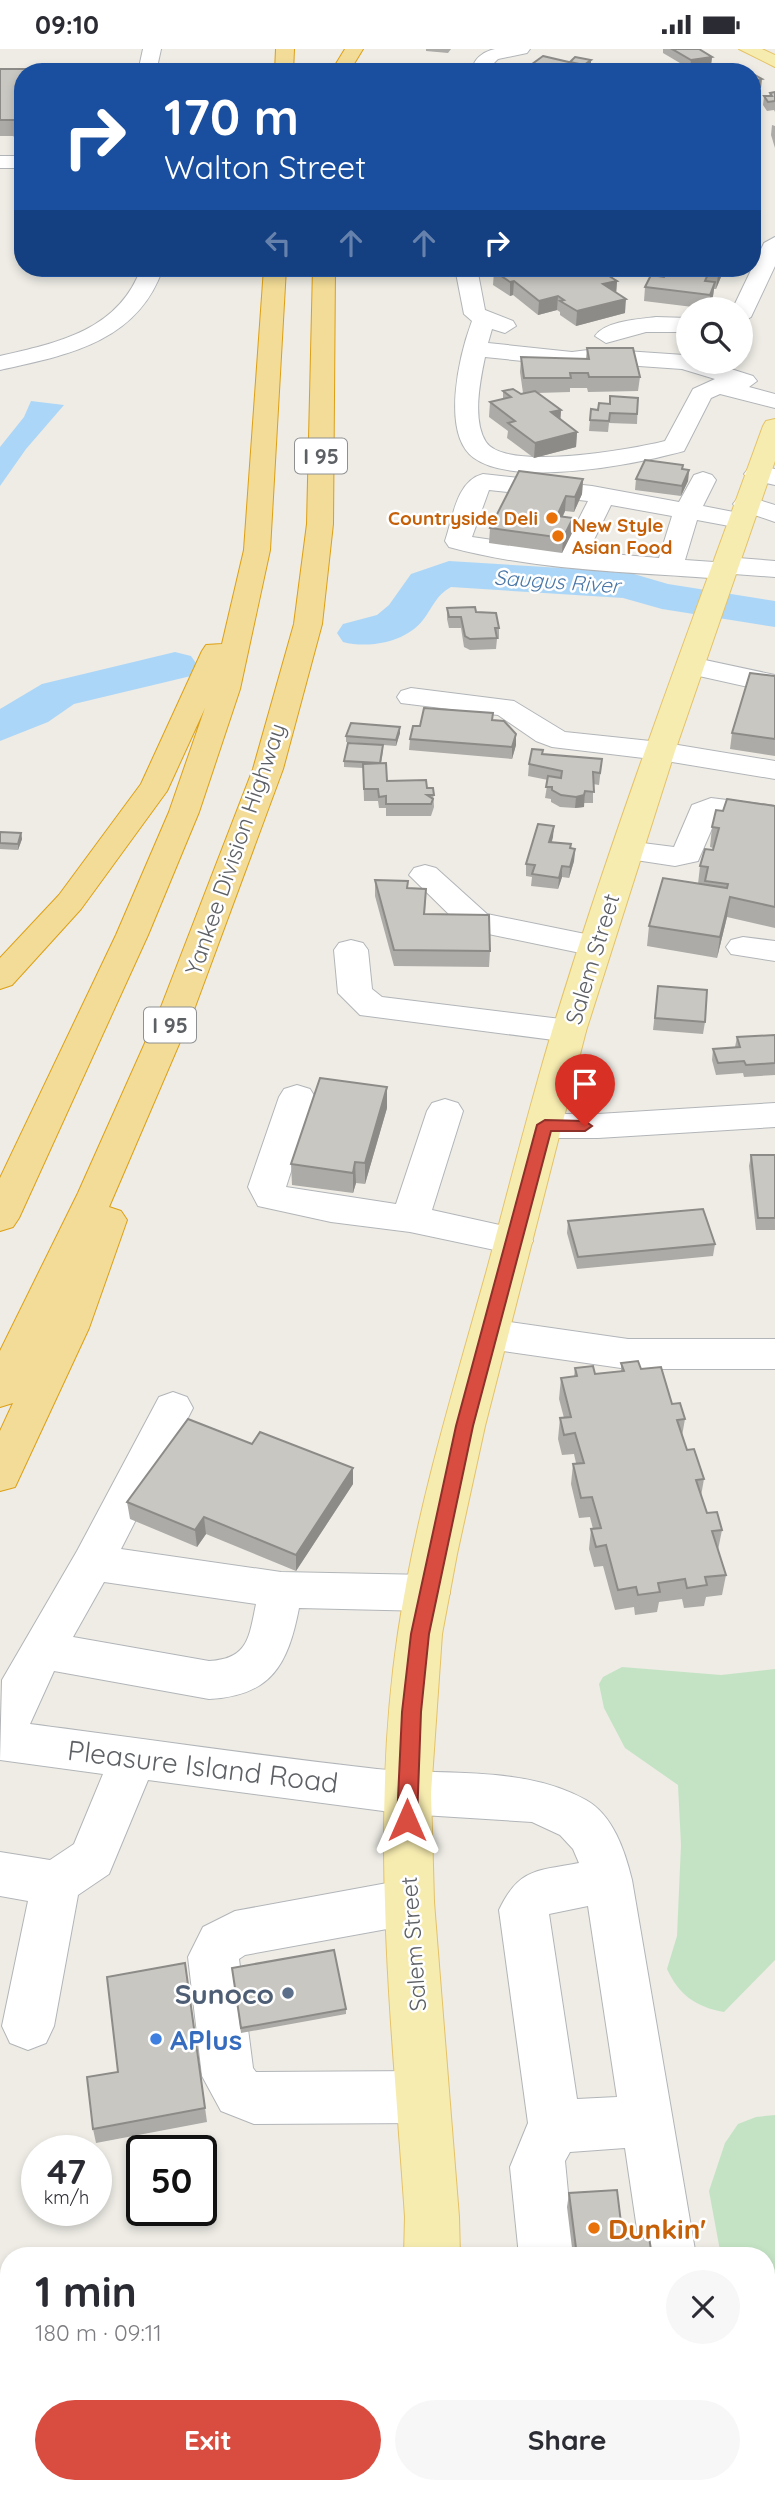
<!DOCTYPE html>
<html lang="en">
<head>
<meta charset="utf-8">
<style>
	body { margin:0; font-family:Quicksand,sans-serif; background:#f7f7f7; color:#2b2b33; height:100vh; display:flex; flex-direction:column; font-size:26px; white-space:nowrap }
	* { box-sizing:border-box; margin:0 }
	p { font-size:23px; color:#7c7c81 }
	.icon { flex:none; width:38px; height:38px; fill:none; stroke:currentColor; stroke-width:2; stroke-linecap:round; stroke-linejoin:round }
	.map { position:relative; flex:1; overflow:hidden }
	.side { position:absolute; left:0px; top:2198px; width:775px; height:247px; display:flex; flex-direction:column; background:#fff; border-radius:28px 28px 0 0; box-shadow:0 4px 10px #0003 }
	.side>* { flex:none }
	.hud { position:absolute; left:14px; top:14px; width:747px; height:214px; border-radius:28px; box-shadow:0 4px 10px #0003; background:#1a4fa0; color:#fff; overflow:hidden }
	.tools { position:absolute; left:676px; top:248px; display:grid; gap:14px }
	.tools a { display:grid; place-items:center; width:77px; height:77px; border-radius:50%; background:#fff; box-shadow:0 4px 10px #0003; font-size:35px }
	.speed { position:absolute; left:21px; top:2086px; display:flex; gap:14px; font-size:35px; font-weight:700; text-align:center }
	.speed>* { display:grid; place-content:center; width:91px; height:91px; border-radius:50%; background:#fff; box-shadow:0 4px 10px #0003; line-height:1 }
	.speed small { font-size:18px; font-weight:400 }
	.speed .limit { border:4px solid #111; border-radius:10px; background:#fff; color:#111 }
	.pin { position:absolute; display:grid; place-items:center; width:60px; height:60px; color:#fff; margin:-72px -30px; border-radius:50% 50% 50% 0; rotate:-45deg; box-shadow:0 0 7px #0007 }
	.pin .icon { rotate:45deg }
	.me { position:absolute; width:77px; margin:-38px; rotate:0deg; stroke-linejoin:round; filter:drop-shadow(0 0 5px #0008) }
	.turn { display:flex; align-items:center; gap:24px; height:147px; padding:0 35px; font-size:32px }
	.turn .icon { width:91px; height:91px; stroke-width:2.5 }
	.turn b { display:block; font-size:49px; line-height:60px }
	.lanes { display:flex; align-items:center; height:66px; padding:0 35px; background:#0003; justify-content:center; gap:35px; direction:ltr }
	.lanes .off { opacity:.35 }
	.round { display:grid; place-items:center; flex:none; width:74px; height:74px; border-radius:37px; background:#f7f7f7 }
	.overview { display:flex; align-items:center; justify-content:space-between; height:119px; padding:0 35px }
	h1 { font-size:42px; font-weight:700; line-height:52px }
	.cta { display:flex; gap:14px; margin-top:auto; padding:14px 35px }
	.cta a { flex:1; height:80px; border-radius:42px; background:#d94c40; color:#fff; font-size:28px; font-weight:700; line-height:80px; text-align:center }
	.cta a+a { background:#f7f7f7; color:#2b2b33 }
	.status { display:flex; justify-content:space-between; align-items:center; height:49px; padding:0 35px; background:#fff; direction:ltr }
	.status svg { height:19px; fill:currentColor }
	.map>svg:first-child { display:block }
	.green { fill:#c4e3c4 }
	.water { fill:#acd6f7 }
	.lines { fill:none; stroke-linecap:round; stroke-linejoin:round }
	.river { fill:#acd6f7; fill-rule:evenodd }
	.minor-casing { stroke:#b2b5b8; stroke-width:2 }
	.major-casing { stroke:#e4c267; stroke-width:2 }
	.highway-casing { stroke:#dda015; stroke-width:2 }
	.minor { fill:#fff; fill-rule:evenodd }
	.major { fill:#f7ecb0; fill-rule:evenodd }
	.highway { fill:#f3dc97; fill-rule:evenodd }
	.wall { fill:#adaba7 }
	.shaded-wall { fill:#8d8b88 }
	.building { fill:#c9c7c2; stroke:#8d8b88; stroke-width:2 }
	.route { fill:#d94c40; stroke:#8d312a; stroke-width:2 }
	.food-dot { fill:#e8710a; stroke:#fff; stroke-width:2.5 }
	.service-dot { fill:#5c6f8a; stroke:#fff; stroke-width:2.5 }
	.shop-dot { fill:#3f7fe0; stroke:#fff; stroke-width:2.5 }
	.labels { text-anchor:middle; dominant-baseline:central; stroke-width:5; stroke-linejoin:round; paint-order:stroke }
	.far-food-label { font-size:19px; font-weight:bold; fill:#c56008; stroke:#fff; text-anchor:end }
	.shield { fill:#fff; stroke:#8e9092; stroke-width:2 }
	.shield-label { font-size:21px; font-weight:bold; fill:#5d6064 }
	.far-water-label { font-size:21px; font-style:italic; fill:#4a77a7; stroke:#fff }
	.street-label { font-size:23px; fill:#5d6064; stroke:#fff }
	.near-street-label { font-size:28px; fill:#5d6064; stroke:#fff }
	.near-service-label { font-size:28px; font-weight:bold; fill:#4e5e75; stroke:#fff; text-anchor:end }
	.near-shop-label { font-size:28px; font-weight:bold; fill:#366cbe; stroke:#fff; text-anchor:start }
	.near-food-label { font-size:28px; font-weight:bold; fill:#c56008; stroke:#fff; text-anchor:start }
</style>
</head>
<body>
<div class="status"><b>09:10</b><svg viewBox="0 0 49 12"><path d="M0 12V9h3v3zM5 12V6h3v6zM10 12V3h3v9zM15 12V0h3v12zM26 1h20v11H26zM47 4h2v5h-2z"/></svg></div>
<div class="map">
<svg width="775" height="2444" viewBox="0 0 775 2444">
	<rect width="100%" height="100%" fill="#eeece5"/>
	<g class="green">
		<path d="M622,1618L721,1626L775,1620V1911L724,1963C696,1958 679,1946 667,1920L677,1887L681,1796L678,1736L625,1699L604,1659L599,1635L603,1628Z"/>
		<path d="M775,2066V2411L766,2379V2207H721L709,2142L725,2094L738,2075L756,2068Z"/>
		<path d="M0,2225H9V2281L0,2284Z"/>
	</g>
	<path class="water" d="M31,352L64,356L26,400L0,437V398L24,368Z"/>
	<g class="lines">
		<g class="river">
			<path d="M449,512L627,523L668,535L775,552V578L662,560L623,549L451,538C436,546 433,558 423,571C406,593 369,600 343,593L337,584L343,575L377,566L389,556L411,525Z"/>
			<path d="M175,603L191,607L198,617L191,627L74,655L48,673L0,692V660L42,635Z"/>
		</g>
		<g class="minor-casing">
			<g id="minor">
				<path d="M143,0H161L156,23H138Z"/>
				<path d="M495,0H530L527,4L498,10L490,18L491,23H473C471,11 484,2 495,0Z"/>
				<rect x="0" y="107" width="23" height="12"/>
				<path d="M775,188V217L751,268L740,275V261H732L764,194Z"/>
				<path d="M141,219H163C138,293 68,306 0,321V307C58,294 119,281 141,219Z"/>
				<path d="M455,219H477L485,261L513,272L516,277L505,284L492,280L488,294L572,303L596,300L684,306L688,307V313H709L753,327L757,332L749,338L775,345V359L720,345L711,349L684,402C637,415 515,439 474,409C440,384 460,304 472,272L464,265ZM485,308L572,317L596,314L682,320L715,330L693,340L665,392C634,400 506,423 486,393C472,371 480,332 485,308Z"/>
				<path d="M656,268L688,269V283H646L606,294L595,287C605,272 639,270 656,268Z"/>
				<path d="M757,417L775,420V436L748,430L744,425L748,420Z"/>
				<path d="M703,423L712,426L716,431L703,457L749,466L753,471L749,476L740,479L697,471L685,511L714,513L725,508L775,512V528L734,525L723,530C632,523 537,522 449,498L445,492C453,469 456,432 483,425L592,437L679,453L694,426ZM489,441L588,452L563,501L472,488ZM611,456L672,467L659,509L588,503Z"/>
				<path d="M746,447L775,456V473L737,460L733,455L737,450Z"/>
				<path d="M691,608L775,626V644L681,623L677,617L681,611Z"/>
				<path d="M411,639L514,652L565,683L660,693L775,712V730L660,711L552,698L536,692L498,666L401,654L397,648L401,642Z"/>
				<path d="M711,749L775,757V775L717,768L698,812L675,817L616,808L611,801L616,794L627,792L674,798L692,756Z"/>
				<path d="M425,816L436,819L487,865L595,887L607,890L612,897L607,904L595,907L464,880L409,826L414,819Z"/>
				<path d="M743,888L775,892V912L731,905L726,898L731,891Z"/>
				<path d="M351,891L363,894L368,901L372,940L382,948L569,971L581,974L586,982L581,990L569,993L360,966L338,944L334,901L339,894Z"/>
				<path d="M297,1036L310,1040L315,1048L286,1138L396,1155L427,1062L432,1054L445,1050L458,1054L463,1062L432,1161L527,1182L533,1192L527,1202L514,1205L410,1183L331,1173L258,1157L248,1138L279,1048L284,1040Z"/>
				<path d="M775,1054V1078L598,1089H545L532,1086L527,1077L532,1068L545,1065H598Z"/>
				<path d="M489,1270L628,1290H775V1320H628L489,1300L475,1295L469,1285L475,1275Z"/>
				<path d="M173,1343L187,1348L193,1359L121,1500L281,1523L428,1526L444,1531L450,1544L444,1557L428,1562L299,1559C288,1616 271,1647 209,1650L54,1622L30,1675C146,1690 261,1707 377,1720C445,1727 523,1716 586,1751C613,1766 625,1802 632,1831L696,2207H641L625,2099L570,2103L565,2112L574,2207H519L510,2118L528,2074L499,1861C519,1819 537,1822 579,1814L573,1800L560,1786L532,1773L406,1765L148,1731L109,1825L78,1846L54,1977L46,1994L28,2001L10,1994L2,1977L28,1852L0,1847V1803L50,1811L74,1795L103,1725L0,1711L2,1631L77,1502L159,1348ZM104,1533L256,1555C249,1589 248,1610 209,1612L73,1588ZM588,1857L617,2048L577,2050L549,1865Z"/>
				<path d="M409,1830L426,1837L434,1853L426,1869L409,1876L245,1906L239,1910L253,2019L256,2023L423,2022L442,2030L449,2048L442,2066L423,2074L254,2075L221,2062L202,2027L188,1908L203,1878L235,1862Z"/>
				<path d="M766,2413L771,2415L775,2425V2444H723L721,2436H766Z"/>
				<path d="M626,2436H684L687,2444H627Z"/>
			</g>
		</g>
		<g class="major-casing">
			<g id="major">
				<path d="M739,0H762L775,6V18Z"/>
				<path d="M775,370V412L675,702L586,982L485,1377L457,1505L442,1585L431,1744L434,1853L459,2168L460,2207H404L405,2168C392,1974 369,1778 398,1584C416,1462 453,1342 486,1224C508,1143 528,1062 552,982C614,778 690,578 763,377L766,372Z"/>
				<path d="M386,2436H444L443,2444H383Z"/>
			</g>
		</g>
		<g class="highway-casing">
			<g id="highway">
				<path d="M276,0H294L293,23H275Z"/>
				<path d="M345,0H363L349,23H331Z"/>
				<path d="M264,219H286L270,501L240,640L199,763L148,886L19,1169L13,1178L0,1182V1129L116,886L169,763L205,659L167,742L81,860L12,936L0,940V909L59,846L141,735L202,602L206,596L222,595L244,501Z"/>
				<path d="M313,219H335L333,475L322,575L283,720L195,958L109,1158L121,1162L127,1171L89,1279L15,1438L0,1442V1382L13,1354L0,1358V1302L78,1144L161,958L253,720L294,575L307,475Z"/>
			</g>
		</g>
		<use href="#minor" class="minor"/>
		<use href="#major" class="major"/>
		<use href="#highway" class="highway"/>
	</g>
	<g class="wall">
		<path d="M426,0H451L448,4L426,2Z"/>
		<path d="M663,0H699L712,8L711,16L690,20L663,4Z"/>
		<path d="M570,13L591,15L584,21L576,20V23H524V21Z"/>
		<path d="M75,17H124V23H23V103H17L15,87H0V20H75Z"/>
		<path d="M775,43V63L774,61L767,62L763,56L764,47H769L770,44Z"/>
		<path d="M772,76L775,77V99L771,86Z"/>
		<path d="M644,219H730L728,224L723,223L716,240H714L713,247L709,260L644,252L645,238L663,227L664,222L644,220Z"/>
		<path d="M494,222H552L613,226L612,229L617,232L616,244L625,264L576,277L560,266V263L557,261L538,266L513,246L510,247L493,236Z"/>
		<path d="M587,299L640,328L638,342L588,343L587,339H570V343L537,344L561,361L560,371L577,383L576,398L534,409L507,389L508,382L489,368L490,353L503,350V342L521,345L527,344H523L520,323L521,308L586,310Z"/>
		<path d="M638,349L637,375L609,374L608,383L589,382L591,360L598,361L610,355Z"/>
		<path d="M683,416V420L689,421L688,432L681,447L635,441L636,430Z"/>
		<path d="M583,430L582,445L574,463L565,462L563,467L573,469L572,484L562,504L489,494L490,479Z"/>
		<path d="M447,559L476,563L499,579V590H497L496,600L470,601L464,598L461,579H449L447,570Z"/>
		<path d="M775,627V707L730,700L732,684Z"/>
		<path d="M493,671L516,685V696L512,710L409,701L410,690L420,677Z"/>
		<path d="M400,678V684L396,697L346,693V687Z"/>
		<path d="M383,702L381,715L387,732L427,739H433L434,758L431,767H386V759H379L378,752H364L363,719L344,718V712Z"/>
		<path d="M542,705L602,710L599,736L593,735V754H584V758L575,759L560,758L551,753V750L545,749L548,731L528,727L529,715Z"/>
		<path d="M775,757V879L727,868L717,909L647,897L649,877L698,835L700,817L713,799L710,798L712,778L723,762Z"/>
		<path d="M554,777L552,793L575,800L574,812L569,829L562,828L558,840L531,837L532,828L526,827V815Z"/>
		<path d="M0,783L21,784L22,790L18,801L0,800Z"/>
		<path d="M375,831L408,832V839L426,840L425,865L490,902L489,918L394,917L375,847Z"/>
		<path d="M658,937L705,973L703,985L653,981Z"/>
		<path d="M775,986V1026L744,1028L743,1024L716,1026L712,1011L713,1000L735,998L737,988Z"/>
		<path d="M387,1059L365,1135L356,1134L353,1144L292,1136L291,1115Z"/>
		<path d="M751,1106H775V1181H756L749,1117Z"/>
		<path d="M568,1172L715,1195L713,1207L577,1220L567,1184Z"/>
		<path d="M621,1314L641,1320L672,1355L685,1370L682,1387L687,1401L704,1430L701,1447L707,1464L722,1481L718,1501L726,1526L722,1546L706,1548L704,1557L684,1559L682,1550L659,1553L657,1563L635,1566L634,1558L615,1561L603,1517L594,1518L589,1500L591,1480H593L590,1468L579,1469L571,1435L573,1415L576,1414L574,1405L562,1406L558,1390L560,1369H564L559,1350L561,1329L574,1328L575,1319L595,1325L621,1322Z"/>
		<path d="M252,1395L353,1435L296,1522L206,1485L197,1498L130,1470L127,1453Z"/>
		<path d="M185,1914L207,2073L96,2094L93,2080L118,2023Z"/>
		<path d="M232,1919L346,1960V1965L241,1984Z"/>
		<path d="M569,2144L623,2190L652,2207H573L567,2158Z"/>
	</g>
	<g class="shaded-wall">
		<path d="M712,8L711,16L690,20L691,11Z"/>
		<path d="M591,11V15L584,21V16Z"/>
		<path d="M577,15L576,23H572V18Z"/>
		<path d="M564,16L563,23H555Z"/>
		<path d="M762,30L761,39L752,40V32Z"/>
		<path d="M721,219H723V223L716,240L718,226Z"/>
		<path d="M613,226L612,233L617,232L616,246L603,235L609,227Z"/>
		<path d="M514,232L513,246L510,247V233Z"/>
		<path d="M715,233L713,247L709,260L710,246Z"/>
		<path d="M558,247L557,261L538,266L539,252Z"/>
		<path d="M626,250L625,264L576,277L577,262Z"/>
		<path d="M561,361L560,376L551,363Z"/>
		<path d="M577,383L576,398L534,409L535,394Z"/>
		<path d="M689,421L688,432L681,447L682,437Z"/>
		<path d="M583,430L582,445L574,463L575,448Z"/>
		<path d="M566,447L565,462L556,482L557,467Z"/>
		<path d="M573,469L572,484L562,504L563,489Z"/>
		<path d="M400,678V684L396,697V691Z"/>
		<path d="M516,685V696L512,710V698Z"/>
		<path d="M585,742L584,758L575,759L576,748Z"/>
		<path d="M554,777L553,788L548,804L549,793Z"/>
		<path d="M21,784L22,790L18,801V795Z"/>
		<path d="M575,800L574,812L569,829L570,818Z"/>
		<path d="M562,817V828L558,840L559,829Z"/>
		<path d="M730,848L727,868L717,909L720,888Z"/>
		<path d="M387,1038V1059L365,1135V1114Z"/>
		<path d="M355,1113L356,1134L353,1144V1124Z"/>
		<path d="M353,1419V1435L296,1522V1506Z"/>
		<path d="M204,1468L206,1485L197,1498L195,1481Z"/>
	</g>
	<g class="building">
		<path d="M672,0H699L712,8L691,11Z"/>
		<path d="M543,7L577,15L572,18L564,16L555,23H535L524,21Z"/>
		<path d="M575,8L591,11L584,16L570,13Z"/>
		<path d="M75,17H124L123,23H23V87H15L21,71H0V20H76Z"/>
		<path d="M734,20L740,23H717Z"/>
		<path d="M752,25H753L762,30L752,32Z"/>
		<path d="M775,43V52L768,53L764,47H772L770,44Z"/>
		<path d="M507,219H546L552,222L563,219H600L613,226L609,227L617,232L603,235L626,250L577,262L560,252L564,251L558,247L539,252L514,232L510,233L494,222Z"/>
		<path d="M668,219H721L718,226L708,225L705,232L715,233L710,246L645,238L651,226L664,228Z"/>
		<path d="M587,299H633L640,328H589L588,324H570L571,329H524L521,308L589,310Z"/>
		<path d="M513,340L521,345L535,342L561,361L551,363L577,383L535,394L508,374L515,372L490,353L511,348L503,342Z"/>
		<path d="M610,347L638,349L637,365L610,364L609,372L590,371L591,360L598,361L599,354L610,355Z"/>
		<path d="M645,411L683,416L682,420L689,421L682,437L636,430Z"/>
		<path d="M519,422L583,430L575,448L566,447L557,467L573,469L563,489L490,479Z"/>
		<path d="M475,558L476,563L496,564L499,579H495L497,589L470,590L465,587L461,568H449L447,559Z"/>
		<path d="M750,624L775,627V690L732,684Z"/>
		<path d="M424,659L493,664L492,671L504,672L516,685L512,698L410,690L413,677H420Z"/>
		<path d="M351,674L400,678L396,691L346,687Z"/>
		<path d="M348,694L383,696L380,714L344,712Z"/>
		<path d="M532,700L543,701L542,705L602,710L600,724L593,723L594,743L585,742L584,746L576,748L561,746L552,741V738H546L548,727L561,729L562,722L529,715Z"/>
		<path d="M386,714L387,732L426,731L427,739H433L434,746H427L433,750L431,755H386V747L379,748L378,740H364L363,715Z"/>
		<path d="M727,750L775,757V858L730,848L720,888L649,877L663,829L727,839L728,835L705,832L708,818L700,817L705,800L713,801L719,779L712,778L716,761L723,762Z"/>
		<path d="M538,775L554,777L549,793L571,795L570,799L575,800L570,818L562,817L559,829L532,825L535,816L526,815Z"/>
		<path d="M0,783L21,784L18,795L0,794Z"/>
		<path d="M375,831L408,832L407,839L426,840L424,865L489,866L490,902L394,901Z"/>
		<path d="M658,937L707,941L705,973L655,969Z"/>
		<path d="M775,986V1014L746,1016L744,1012L718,1014L713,1000L740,998L737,988Z"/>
		<path d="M320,1029L387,1038L365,1114L355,1113L353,1124L291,1115Z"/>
		<path d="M751,1106H775V1169H758Z"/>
		<path d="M703,1160L715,1195L578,1208L568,1172Z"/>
		<path d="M638,1312L641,1320L661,1318L672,1355L680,1354L685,1370L677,1371L687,1401L694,1400L704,1430L696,1431L707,1464L717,1463L722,1481L712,1482L726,1526L705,1528L707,1536L687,1539L685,1530L658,1534L660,1543L638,1546L636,1538L618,1541L606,1496L596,1498L591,1480L601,1479L592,1448L581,1449L573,1415L584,1414L575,1384L564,1386L560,1369L571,1368L561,1329L577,1327L575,1319L593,1317L595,1325L624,1322L621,1314Z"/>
		<path d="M188,1370L252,1395L260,1383L353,1419L296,1506L204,1468L195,1481L127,1453Z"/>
		<path d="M334,1901L346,1960L241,1979L232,1919Z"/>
		<path d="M185,1914L205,2059L93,2080L87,2028L118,2023L107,1928Z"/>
		<path d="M617,2141L623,2190L649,2188L652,2207H577L569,2144Z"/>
	</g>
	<path class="route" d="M545,1071L585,1072L592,1077L585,1082H551L473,1377L429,1585L421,1663L417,1771L414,1777L407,1780L400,1777L397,1771L402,1663L411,1585L456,1377L537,1076Z"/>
	<g class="food-dot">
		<circle cx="552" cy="469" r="7"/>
		<circle cx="558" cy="487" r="7"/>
		<circle cx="594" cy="2179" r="7"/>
	</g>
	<circle class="service-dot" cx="288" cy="1944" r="7"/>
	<circle class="shop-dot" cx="156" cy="1990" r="7"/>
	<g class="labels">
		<g class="far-food-label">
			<text x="538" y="469">Countryside Deli</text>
			<text x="572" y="476" text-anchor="start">New Style<tspan x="572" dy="22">Asian Food</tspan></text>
		</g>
		<g class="shield">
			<rect x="295" y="389.5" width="52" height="35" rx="5"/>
			<rect x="144" y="958.5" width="52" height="35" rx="5"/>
		</g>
		<g class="shield-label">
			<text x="321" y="407">I 95</text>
			<text x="170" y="976">I 95</text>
		</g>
		<g class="far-water-label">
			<text transform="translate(557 532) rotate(4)">Saugus River</text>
		</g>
		<g class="street-label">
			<text transform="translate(235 800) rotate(-71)">Yankee Division Highway</text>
			<text transform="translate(592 910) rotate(-73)">Salem Street</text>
			<text transform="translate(413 1895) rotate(-94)">Salem Street</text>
		</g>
		<g class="near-street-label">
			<text transform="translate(203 1717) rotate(7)">Pleasure Island Road</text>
		</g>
		<g class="near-service-label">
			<text x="274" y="1944">Sunoco</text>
		</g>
		<g class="near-shop-label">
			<text x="170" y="1990">APlus</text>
		</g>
		<g class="near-food-label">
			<text x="608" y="2179">Dunkin'</text>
		</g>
	</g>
</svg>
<div class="tools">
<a><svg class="icon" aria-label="search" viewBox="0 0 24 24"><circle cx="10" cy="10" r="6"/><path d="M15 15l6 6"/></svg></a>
</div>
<div class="speed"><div>47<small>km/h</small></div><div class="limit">50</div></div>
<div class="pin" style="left:585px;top:1077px;background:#d93025"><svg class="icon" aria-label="arrive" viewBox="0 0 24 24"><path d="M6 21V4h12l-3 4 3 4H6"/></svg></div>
<svg class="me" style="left:407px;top:1771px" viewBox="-20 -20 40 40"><path d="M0-17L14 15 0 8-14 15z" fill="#d94c40" stroke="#fff" stroke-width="4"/></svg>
<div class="hud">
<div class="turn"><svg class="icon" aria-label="right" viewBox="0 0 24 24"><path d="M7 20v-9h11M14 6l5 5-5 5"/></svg><div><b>170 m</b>Walton Street</div></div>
<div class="lanes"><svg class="icon off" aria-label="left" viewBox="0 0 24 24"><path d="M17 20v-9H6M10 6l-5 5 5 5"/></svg><svg class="icon off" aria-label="ahead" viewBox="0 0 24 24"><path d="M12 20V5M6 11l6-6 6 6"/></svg><svg class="icon off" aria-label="ahead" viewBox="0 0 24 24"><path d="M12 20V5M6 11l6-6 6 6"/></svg><svg class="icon" aria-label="right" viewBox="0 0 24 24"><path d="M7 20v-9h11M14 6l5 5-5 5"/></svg></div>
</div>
<section class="side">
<div class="overview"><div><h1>1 min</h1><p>180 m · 09:11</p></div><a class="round"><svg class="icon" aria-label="close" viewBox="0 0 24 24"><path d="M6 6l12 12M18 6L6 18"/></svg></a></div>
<div class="cta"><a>Exit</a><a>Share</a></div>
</section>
</div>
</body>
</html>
